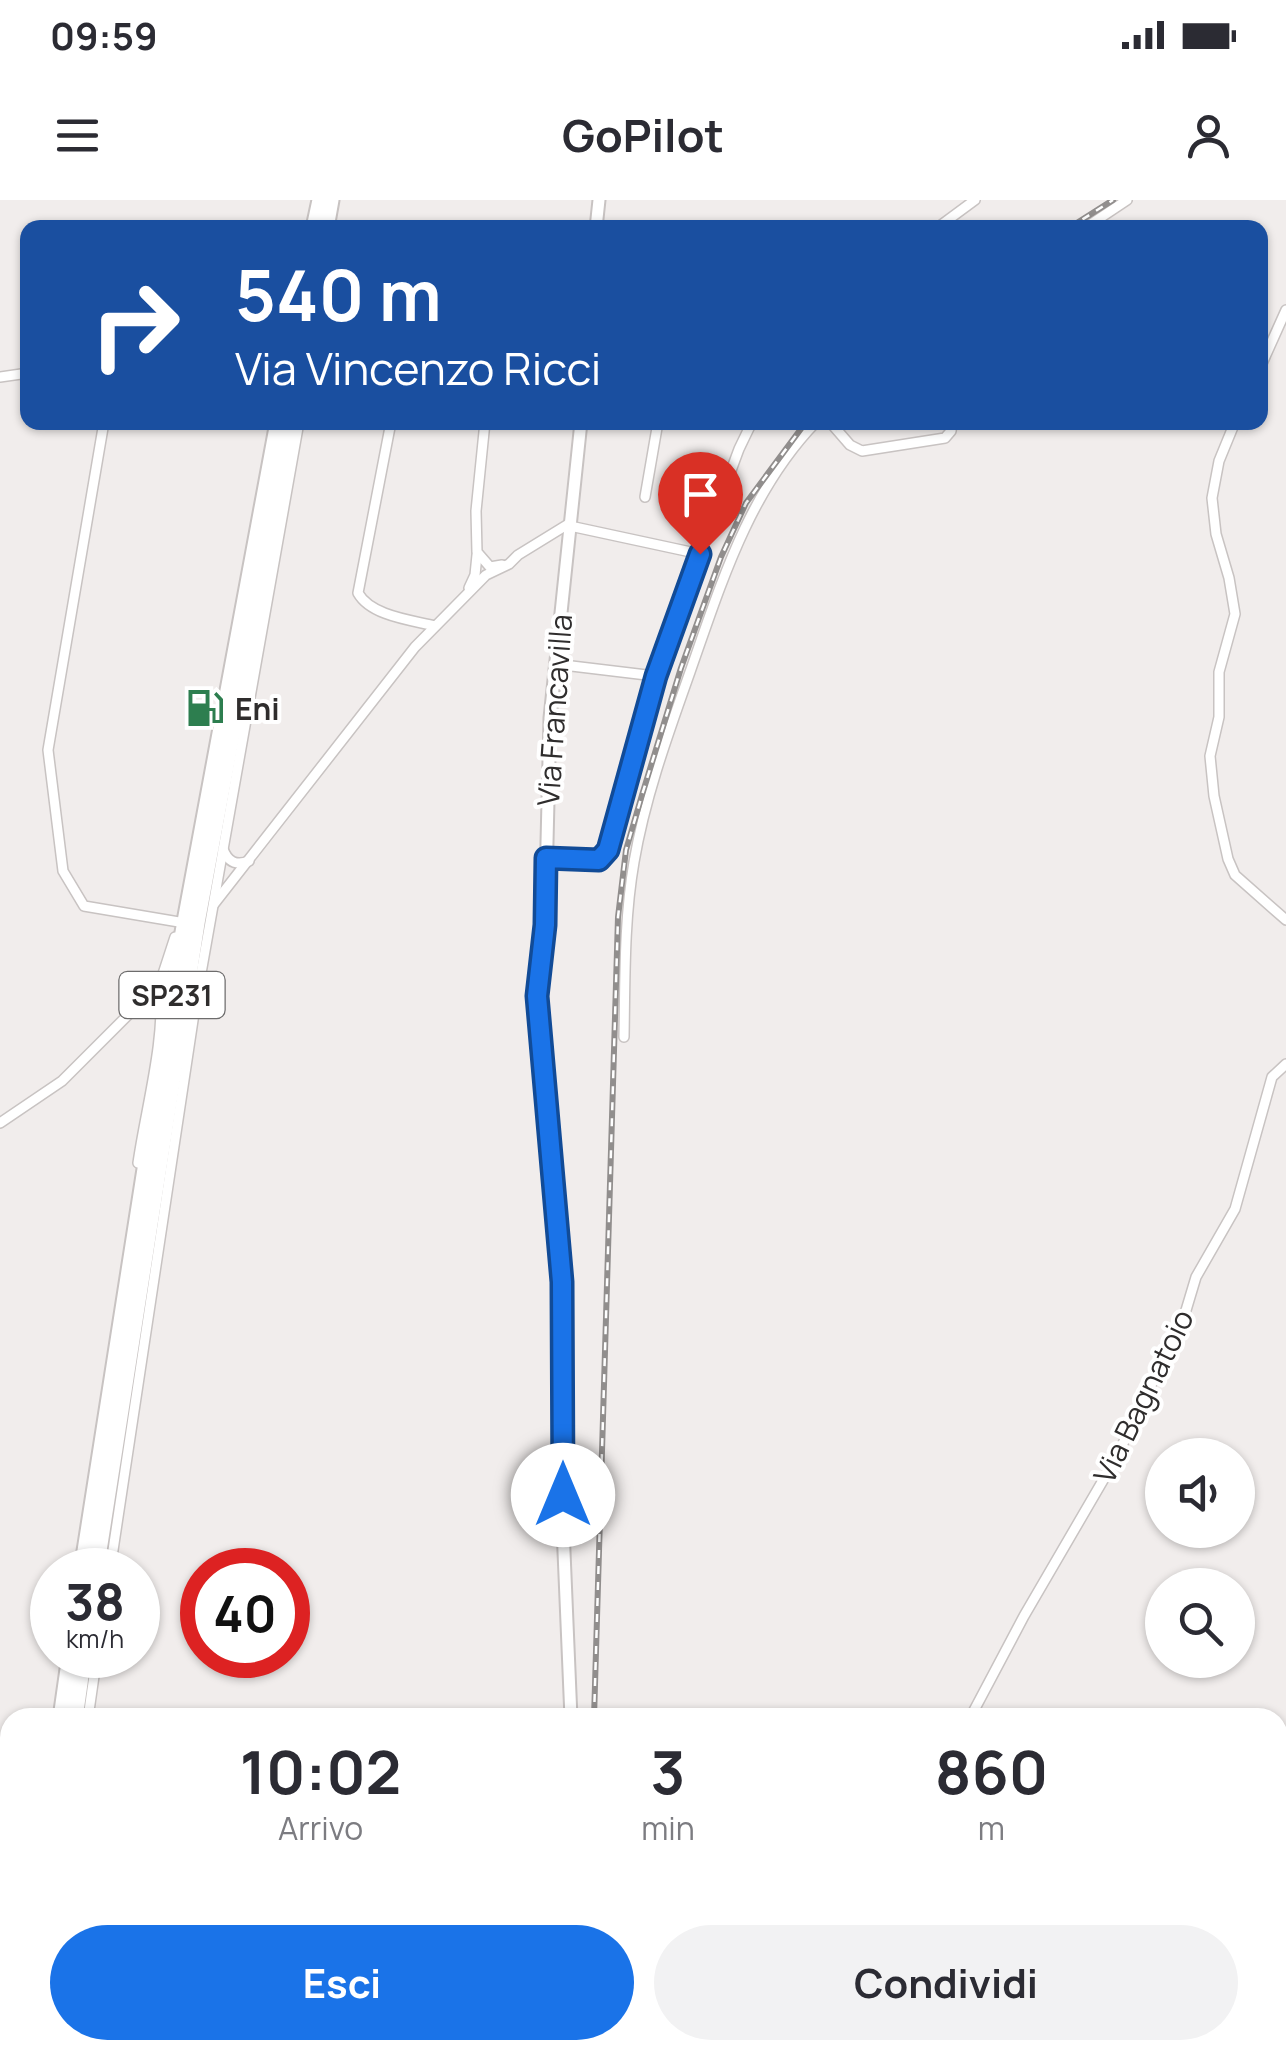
<!DOCTYPE html>
<html lang="it">
<head>
<meta charset="utf-8">
<style>
	body { margin:0; font-family:Manrope,sans-serif; background:#f2f2f3; color:#2b2b33; height:100vh; display:flex; flex-direction:column; font-size:38px; white-space:nowrap }
	* { box-sizing:border-box; margin:0 }
	p { font-size:32px; color:#7c7c81 }
	.icon { flex:none; width:55px; height:55px; fill:none; stroke:currentColor; stroke-width:2; stroke-linecap:round; stroke-linejoin:round }
	.map { position:relative; flex:1; overflow:hidden }
	.details { position:absolute; left:0px; top:1508px; width:1288px; height:352px; display:flex; flex-direction:column; background:#fff; border-radius:30px 30px 0 0; box-shadow:0 2px 8px #0004 }
	.details>* { flex:none }
	.guide { position:absolute; left:20px; top:20px; width:1248px; height:210px; border-radius:20px; box-shadow:0 2px 8px #0004; background:#1a4fa0; color:#fff; overflow:hidden }
	.fabs { position:absolute; left:1145px; top:1238px; display:grid; gap:20px }
	.fabs a { display:grid; place-items:center; width:110px; height:110px; border-radius:50%; background:#fff; box-shadow:0 2px 8px #0004; font-size:50px }
	.speed { position:absolute; left:30px; top:1348px; display:flex; gap:20px; font-size:50px; font-weight:700; text-align:center }
	.speed>* { display:grid; place-content:center; width:130px; height:130px; border-radius:50%; background:#fff; box-shadow:0 2px 8px #0004; line-height:1 }
	.speed small { font-size:25px; font-weight:400 }
	.speed .limit { border:15px solid #d22; background:#fff; color:#111 }
	.pin { position:absolute; display:grid; place-items:center; width:85px; height:85px; color:#fff; margin:-102px -42px; border-radius:50% 50% 50% 0; rotate:-45deg; box-shadow:0 0 10px #0007 }
	.pin .icon { rotate:45deg }
	.me { position:absolute; width:110px; margin:-55px; rotate:0deg; stroke-linejoin:round; filter:drop-shadow(0 0 8px #0008) }
	.turn { display:flex; align-items:center; gap:35px; height:210px; padding:0 50px; font-size:45px }
	.turn .icon { width:130px; height:130px; stroke-width:2.5 }
	.turn b { display:block; font-size:70px; line-height:85px }
	.eta { display:flex; justify-content:space-evenly; align-items:center; height:170px; text-align:center }
	.eta b { font-size:60px; font-weight:700; line-height:70px }
	.button { display:flex; gap:20px; margin-top:auto; padding:20px 50px }
	.button a { flex:1; height:115px; border-radius:60px; background:#1a73e8; color:#fff; font-size:40px; font-weight:700; line-height:115px; text-align:center }
	.button a+a { background:#f2f2f3; color:#2b2b33 }
	.status { display:flex; justify-content:space-between; align-items:center; height:70px; padding:0 50px; background:#fff; direction:ltr }
	.status svg { height:28px; fill:currentColor }
	header { display:flex; justify-content:space-between; align-items:center; height:130px; padding:0 50px; background:#fff; font-size:45px; font-weight:700 }
	.map>svg:first-child { display:block }
	.lines { fill:none; stroke-linecap:round; stroke-linejoin:round }
	.minor-casing { stroke:#c8c3c2; stroke-width:12 }
	.tertiary-casing { stroke:#c8c3c2; stroke-width:15 }
	.trunk-casing { stroke:#c8c3c2; stroke-width:19 }
	.minor { stroke:#fff; stroke-width:9 }
	.tertiary { stroke:#fff; stroke-width:11 }
	.trunk { stroke:#fff; stroke-width:15 }
	.rail-casing { stroke:#918e8d; stroke-width:6 }
	.rail { stroke:#fff; stroke-width:2.5; stroke-dasharray:8; stroke-linecap:butt }
	.route-casing { stroke:#114b97; stroke-width:25 }
	.route { stroke:#1a73e8; stroke-width:18 }
	.labels { text-anchor:middle; dominant-baseline:central; stroke-width:8; stroke-linejoin:round; paint-order:stroke }
	.shield { fill:#fff; stroke:#6d6c6c; stroke-width:2.5 }
	.shield-label { font-size:28px; font-weight:bold; fill:#2f2d2d }
	.poi-label { font-size:30px; font-weight:bold; fill:#2f2d2d; stroke:#fff; text-anchor:start }
	.street-label { font-size:30px; fill:#2f2d2d; stroke:#fff }
</style>
</head>
<body>
<div class="status"><b>09:59</b><svg viewBox="0 0 49 12"><path d="M0 12V9h3v3zM5 12V6h3v6zM10 12V3h3v9zM15 12V0h3v12zM26 1h20v11H26zM47 4h2v5h-2z"/></svg></div>
<header><svg class="icon" aria-label="menu" viewBox="0 0 24 24"><path d="M4 6h16M4 12h16M4 18h16"/></svg>GoPilot<svg class="icon" aria-label="person" viewBox="0 0 24 24"><circle cx="12" cy="8" r="4"/><path d="M4 21q1-7 8-7t8 7"/></svg></header>
<div class="map">
<svg width="1286" height="1859" viewBox="0 0 1286 1859">
	<rect width="100%" height="100%" fill="#f1edec"/>
	<g class="lines">
		<g class="minor-casing">
			<g id="minor">
				<path d="M937,28L975,0"/>
				<path d="M1085,28L1127,0"/>
				<path d="M1260,168L1286,110"/>
				<path d="M0,177L28,173"/>
				<path d="M104,222L48,550L63,671L84,706L179,722"/>
				<path d="M391,222L358,393C371,416 411,420 435,426"/>
				<path d="M485,222L476,311L477,352L490,367L502,365"/>
				<path d="M830,222L850,245L862,251L945,238L951,231L952,222"/>
				<path d="M1235,222L1219,261L1212,298L1216,334L1229,378L1235,414L1219,472V517L1210,556L1214,596L1228,659L1235,675L1286,720"/>
				<path d="M645,297L658,222"/>
				<path d="M570,326L700,354"/>
				<path d="M469,388L475,375L477,355"/>
				<path d="M555,464L655,476"/>
				<path d="M223,649C228,662 236,666 249,661"/>
				<path d="M546,657L599,660L608,650L655,476L739,249L752,222"/>
				<path d="M214,704L415,447L486,375L509,364L518,355L570,323"/>
				<path d="M624,837C625,779 624,719 634,662C645,597 668,534 690,472C721,384 749,291 816,222"/>
				<path d="M0,923L62,881L160,783L175,737"/>
				<path d="M138,963C146,907 166,839 160,783"/>
				<path d="M110,1370L195,807L299,222"/>
				<path d="M88,1518L97,1455"/>
				<path d="M970,1518L1024,1416L1116,1258L1166,1154L1178,1137L1196,1077L1235,1009L1272,877L1286,864"/>
				<path d="M0,1699L10,1697"/>
				<path d="M2,1859L10,1801"/>
			</g>
		</g>
		<g class="tertiary-casing">
			<g id="tertiary">
				<path d="M596,28L599,0"/>
				<path d="M571,1518L563,1328L562,1082L537,796L545,725L550,518L581,222"/>
				<path d="M568,1859V1850"/>
			</g>
		</g>
		<g class="trunk-casing">
			<g id="trunk">
				<path d="M314,28L320,0"/>
				<path d="M326,28L331,0"/>
				<path d="M82,1370L178,759L278,222"/>
				<path d="M96,1370L197,723L290,222"/>
				<path d="M61,1518L70,1455"/>
				<path d="M75,1518L84,1455"/>
				<path d="M22,1859L24,1850"/>
			</g>
		</g>
		<use href="#minor" class="minor"/>
		<use href="#tertiary" class="tertiary"/>
		<use href="#trunk" class="trunk"/>
		<g class="rail-casing">
			<g id="rail">
				<path d="M1069,28L1113,0"/>
				<path d="M594,1518L618,717L626,650L642,595L681,468L721,357L746,303L806,222"/>
				<path d="M584,1859V1850"/>
			</g>
		</g>
		<use href="#rail" class="rail"/>
	</g>
	<g class="lines">
		<g class="route-casing">
			<path id="route" d="M563,1295L562,1082L537,796L545,725L546,658L599,660L608,650L656,476L700,354"/>
		</g>
		<use href="#route" class="route"/>
	</g>
	<defs>
		<g id="fuel-bare" transform="scale(3)"><path d="M-5.5-6h7V0h2V4h1.3V-2.5L3-4.5l.8-.8L6-3V5H2.5V1h-1V6h-7ZM-4.2-4.7v3.2H.2V-4.7Z" fill="#2d7e4f" stroke="#fff" stroke-width="2.5" paint-order="stroke"/></g>
	</defs>
	<g fill-rule="evenodd">
		<use href="#fuel-bare" x="205" y="508"/>
	</g>
	<g class="labels">
		<rect class="shield" x="119.5" y="772" width="105" height="46" rx="8"/>
		<g class="shield-label">
			<text x="172" y="795">SP231</text>
		</g>
		<g class="poi-label">
			<text x="235" y="508">Eni</text>
		</g>
		<g class="street-label">
			<text transform="translate(554 510) rotate(-86)">Via Francavilla</text>
			<text transform="translate(1143 1196) rotate(-64)">Via Bagnatoio</text>
		</g>
	</g>
</svg>
<div class="fabs">
<a><svg class="icon" aria-label="sound" viewBox="0 0 24 24"><path d="M4 9h4l5-4v14l-5-4H4zM17 9q2 3 0 6"/></svg></a>
<a><svg class="icon" aria-label="search" viewBox="0 0 24 24"><circle cx="10" cy="10" r="6"/><path d="M15 15l6 6"/></svg></a>
</div>
<div class="speed"><div>38<small>km/h</small></div><div class="limit">40</div></div>
<div class="pin" style="left:700px;top:354px;background:#d93025"><svg class="icon" aria-label="arrive" viewBox="0 0 24 24"><path d="M6 21V4h12l-3 4 3 4H6"/></svg></div>
<svg class="me" style="left:563px;top:1295px" viewBox="-20 -20 40 40"><circle r="19" fill="#fff"/><path d="M0-13L10 11 0 6-10 11z" fill="#1a73e8"/></svg>
<div class="guide">
<div class="turn"><svg class="icon" aria-label="right" viewBox="0 0 24 24"><path d="M7 20v-9h11M14 6l5 5-5 5"/></svg><div><b>540 m</b>Via Vincenzo Ricci</div></div>
</div>
<section class="details">
<div class="eta">
<div><b>10:02</b><p>Arrivo</p></div>
<div><b>3</b><p>min</p></div>
<div><b>860</b><p>m</p></div>
</div>
<div class="button"><a>Esci</a><a>Condividi</a></div>
</section>
</div>
</body>
</html>
